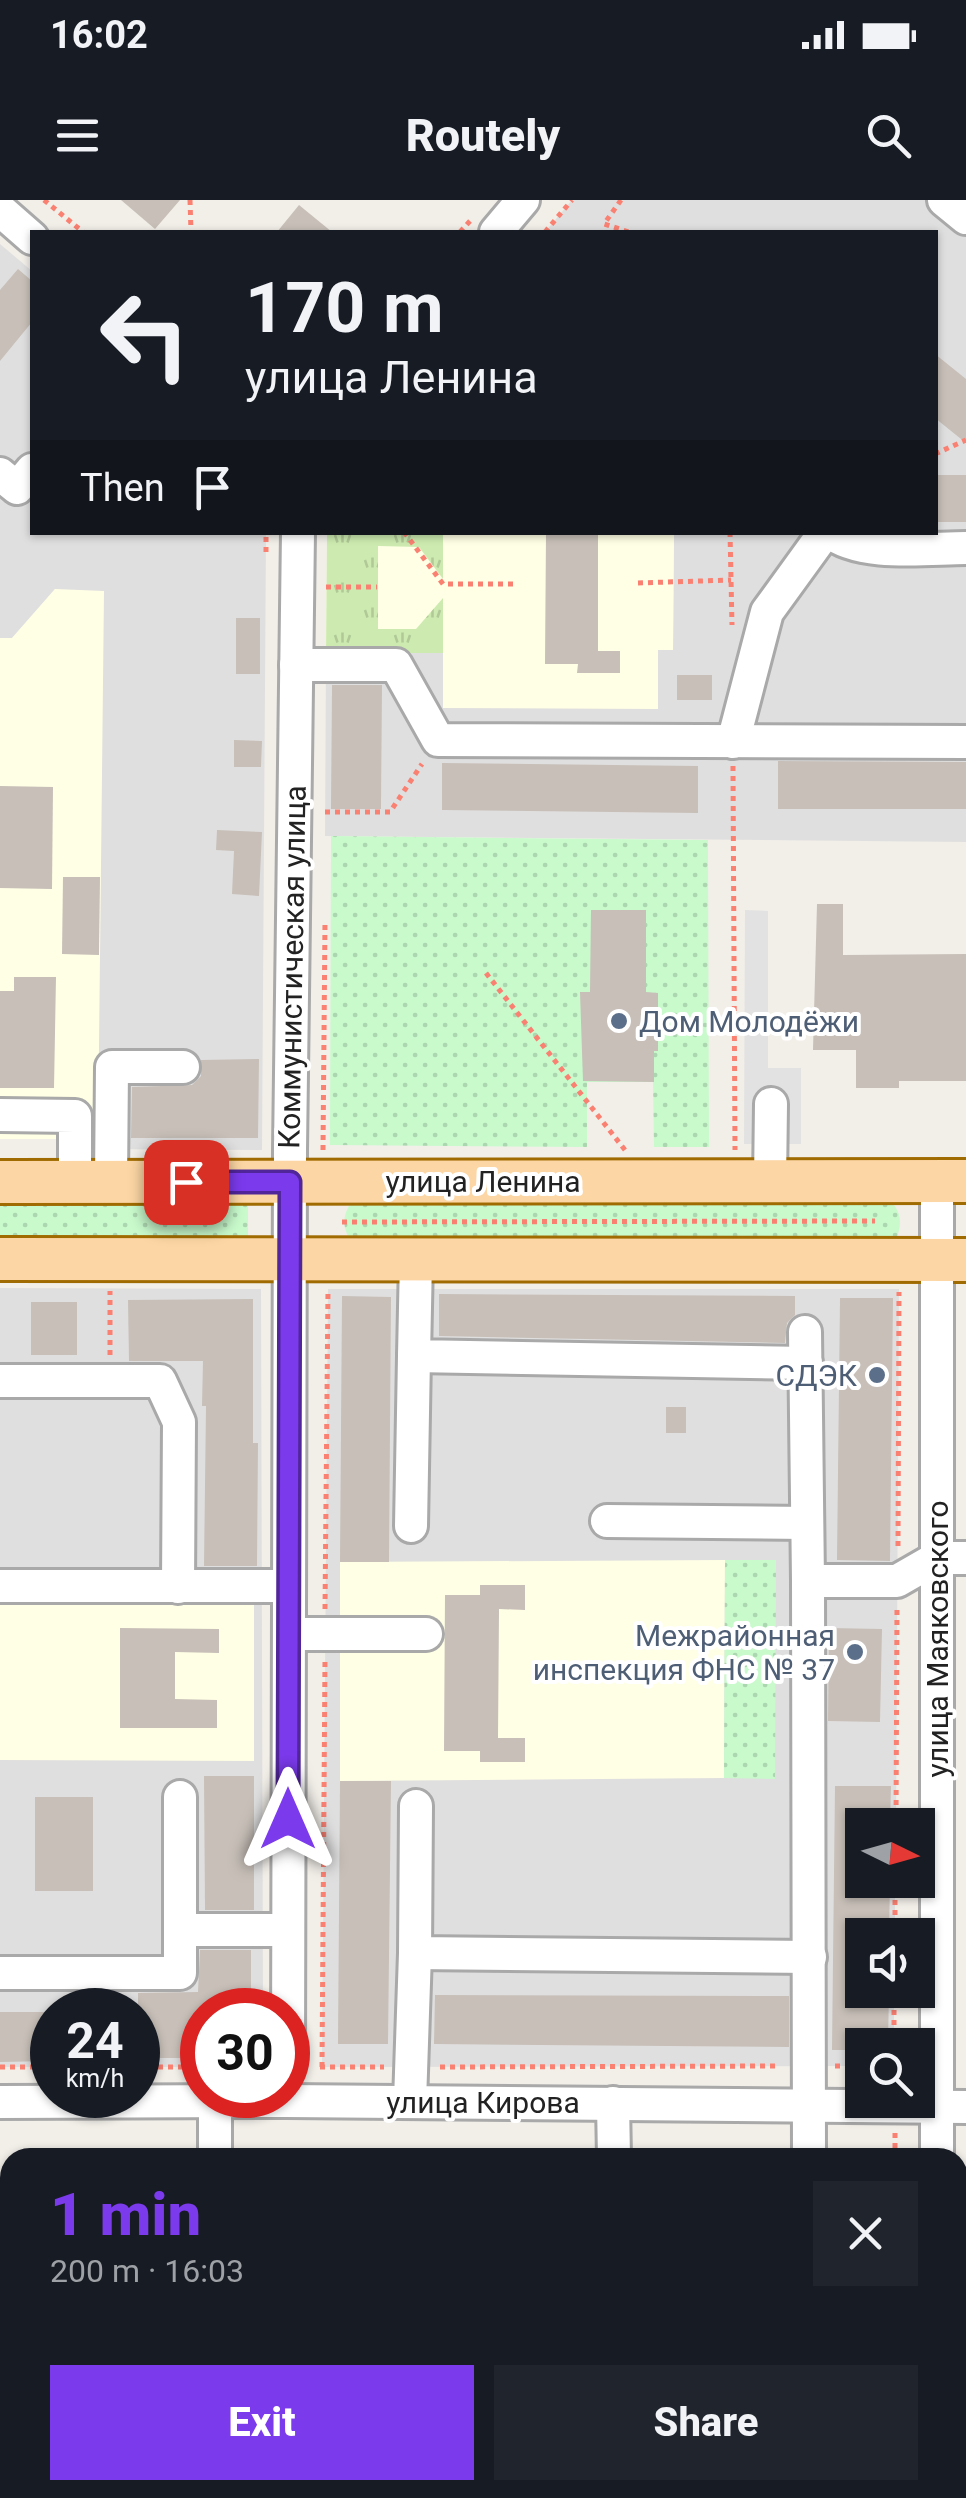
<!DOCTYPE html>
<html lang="en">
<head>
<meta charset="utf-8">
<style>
	body { margin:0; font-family:Roboto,sans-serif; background:#20242c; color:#f1f3f6; height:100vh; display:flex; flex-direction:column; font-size:38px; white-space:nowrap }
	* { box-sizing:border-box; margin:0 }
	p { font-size:32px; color:#9ea1a6 }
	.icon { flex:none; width:55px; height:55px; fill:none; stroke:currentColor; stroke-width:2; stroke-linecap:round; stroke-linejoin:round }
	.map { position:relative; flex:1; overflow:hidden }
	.side { position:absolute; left:0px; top:1948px; width:968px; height:352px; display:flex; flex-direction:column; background:#171b24; border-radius:30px 30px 0 0; box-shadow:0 2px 8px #0004 }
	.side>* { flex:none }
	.hud { position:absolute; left:30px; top:30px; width:908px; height:305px; border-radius:0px; box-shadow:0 2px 8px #0004; background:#171b24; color:#f1f3f6; overflow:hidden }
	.needle { width:65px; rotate:95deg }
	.fabs { position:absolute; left:845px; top:1608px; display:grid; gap:20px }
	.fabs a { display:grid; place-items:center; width:90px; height:90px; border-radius:0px; background:#171b24; box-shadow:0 2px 8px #0004; font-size:50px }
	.speed { position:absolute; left:30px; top:1788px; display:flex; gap:20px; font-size:50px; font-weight:700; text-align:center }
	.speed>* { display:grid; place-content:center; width:130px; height:130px; border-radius:50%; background:#171b24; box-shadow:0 2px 8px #0004; line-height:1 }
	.speed small { font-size:25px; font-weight:400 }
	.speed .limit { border:15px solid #d22; background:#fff; color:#111 }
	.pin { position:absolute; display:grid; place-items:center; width:85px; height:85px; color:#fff; margin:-42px; border-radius:20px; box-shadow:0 5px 15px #0006 }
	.me { position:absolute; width:110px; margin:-55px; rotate:0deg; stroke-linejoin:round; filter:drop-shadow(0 0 8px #0008) }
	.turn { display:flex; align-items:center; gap:35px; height:210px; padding:0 50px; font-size:45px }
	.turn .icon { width:130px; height:130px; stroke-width:2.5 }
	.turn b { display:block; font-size:70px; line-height:85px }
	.then { display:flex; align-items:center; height:95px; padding:0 50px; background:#0003; gap:20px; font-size:38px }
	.round { display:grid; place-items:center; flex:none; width:105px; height:105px; border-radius:0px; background:#20242c }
	.headline { display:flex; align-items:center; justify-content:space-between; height:170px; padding:0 50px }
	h1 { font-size:60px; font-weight:800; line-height:75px; color:#7c3aed }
	.cta { display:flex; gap:20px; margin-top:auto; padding:20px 50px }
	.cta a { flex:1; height:115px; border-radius:0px; background:#7c3aed; color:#fff; font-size:40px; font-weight:800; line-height:115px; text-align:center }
	.cta a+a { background:#20242c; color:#f1f3f6 }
	.status { display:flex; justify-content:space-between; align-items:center; height:70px; padding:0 50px; background:#171b24; direction:ltr }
	.status svg { height:28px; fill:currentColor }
	header { display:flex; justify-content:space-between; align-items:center; height:130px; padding:0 50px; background:#171b24; font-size:45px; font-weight:800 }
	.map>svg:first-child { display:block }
	.residential { fill:#e0dfdf }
	.industrial { fill:url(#industrial-grid) }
	.education { fill:#ffffe5 }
	.grass { fill:url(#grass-tufts) }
	.park { fill:url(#park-dots) }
	.parking { fill:#e2e2e2 }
	.building { fill:#c7bfb8 }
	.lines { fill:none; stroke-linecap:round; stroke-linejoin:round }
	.minor-casing { stroke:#a9a9a9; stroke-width:38 }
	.major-casing { stroke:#a06b00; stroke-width:48 }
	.path { stroke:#fa8072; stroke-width:5; stroke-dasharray:5 5; stroke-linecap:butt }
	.minor { stroke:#fff; stroke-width:32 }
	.major { stroke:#fcd6a4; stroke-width:42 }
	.route-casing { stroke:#51269a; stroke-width:25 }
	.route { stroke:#7c3aed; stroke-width:18 }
	.service-dot { fill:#5c6f8a; stroke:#fff; stroke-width:4 }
	.labels { text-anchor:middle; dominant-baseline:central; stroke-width:8; stroke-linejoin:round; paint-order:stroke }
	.street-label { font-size:30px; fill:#222; stroke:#fff }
	.service-label { font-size:30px; fill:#4e5e75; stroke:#fff; text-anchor:end }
</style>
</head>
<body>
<div class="status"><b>16:02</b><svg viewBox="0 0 49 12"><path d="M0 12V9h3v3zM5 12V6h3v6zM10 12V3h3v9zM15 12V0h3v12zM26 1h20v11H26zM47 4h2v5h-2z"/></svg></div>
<header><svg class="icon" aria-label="menu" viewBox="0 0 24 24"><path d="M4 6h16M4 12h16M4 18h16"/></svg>Routely<svg class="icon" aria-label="search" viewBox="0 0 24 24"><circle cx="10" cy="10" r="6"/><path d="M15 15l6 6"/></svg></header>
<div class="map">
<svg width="966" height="2298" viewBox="0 0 966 2298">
	<defs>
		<pattern id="industrial-grid" width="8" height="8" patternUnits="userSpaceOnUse" patternTransform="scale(2.5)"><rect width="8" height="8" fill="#ebdbe8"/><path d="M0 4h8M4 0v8" fill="none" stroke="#c9bcc7"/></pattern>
		<pattern id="grass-tufts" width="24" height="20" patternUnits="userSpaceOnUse" patternTransform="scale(2.5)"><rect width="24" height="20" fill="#cdebb0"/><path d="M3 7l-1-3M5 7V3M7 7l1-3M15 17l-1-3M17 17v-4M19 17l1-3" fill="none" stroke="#b0c997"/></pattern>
		<pattern id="park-dots" width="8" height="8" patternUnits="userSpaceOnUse" patternTransform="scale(2.5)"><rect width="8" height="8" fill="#c8facc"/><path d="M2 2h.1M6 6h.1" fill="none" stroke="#acd6af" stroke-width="1.8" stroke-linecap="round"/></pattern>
	</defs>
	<rect width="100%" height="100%" fill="#f2efe9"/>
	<g class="residential">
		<path d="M572,0H966V642L325,636L326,453H443V508H658V450L673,449L674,333L935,332V32H545Z"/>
		<path d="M0,44L32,71V332L266,333L262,950L99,949L55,389L12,438H0Z"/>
		<path d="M0,1088L261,1089L263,1810H202V1867H138V1810H52V1867H0Z"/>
		<path d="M328,1089H899L896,1625H862V1680H895V1735H862V1790H894V1845H862V1866L322,1867Z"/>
	</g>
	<path class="industrial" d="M0,2136H10V2290H551V2298H0Z"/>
	<g class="education">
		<path d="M327,333H674L673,450H658V509L443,508V453H326Z"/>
		<path d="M55,389L104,391L98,939H0V438H12Z"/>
		<path d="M725,1360L724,1578L340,1581V1362Z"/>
		<path d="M0,1403H254V1561L0,1560Z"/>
	</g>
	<path class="grass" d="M327,333H443V379L419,347L378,346V429H416L443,398V453H326Z"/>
	<g class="park">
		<path d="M331,636L708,640L709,947H654L653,882H587V947L330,945Z"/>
		<path d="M883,994C900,1008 904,1019 896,1040L355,1047C340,1028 341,1013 357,995Z"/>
		<path d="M0,997L243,998L248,1006V1041L0,1045Z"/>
		<path d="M725,1360H776L775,1579L724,1578Z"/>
	</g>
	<path class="parking" d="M745,710L768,711V868H801V944H744Z"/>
	<g class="building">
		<path d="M121,0H180L155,29Z"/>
		<path d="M299,5L332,32H277Z"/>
		<path d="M18,69L32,81V122L0,161V90Z"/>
		<path d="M935,154L966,179V243L935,218Z"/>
		<rect x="935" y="275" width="31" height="47"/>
		<path d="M546,332H598V451H620V473H577L578,464H545Z"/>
		<rect x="236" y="418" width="24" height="56"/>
		<rect x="677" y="475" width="35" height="25"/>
		<path d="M332,485H382L381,609H331Z"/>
		<path d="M234,540L262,541L261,567H234Z"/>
		<path d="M778,561L966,562V609H778Z"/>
		<path d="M442,563L698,566V613L442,610Z"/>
		<path d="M0,586L53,587L52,689L0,688Z"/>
		<path d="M217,630L262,632L259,696L232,694L234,651L216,650Z"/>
		<path d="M63,677H100L99,755L62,754Z"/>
		<path d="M817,704H843V755L966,754V881H899V888H856V850H813Z"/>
		<path d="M591,710H646V792L658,793V851H654V882L583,881L580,792H590Z"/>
		<path d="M14,777H56L54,888H0V791H14Z"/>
		<path d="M259,859L258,938H131L132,887L192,885L201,876V860Z"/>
		<path d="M439,1094L795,1096V1115L787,1123L785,1143L439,1136Z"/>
		<path d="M342,1096L391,1097L389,1362H340Z"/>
		<path d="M840,1098H893L890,1361L837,1360Z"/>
		<path d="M253,1099V1243H258L257,1366H204L206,1206H202L203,1161H129L128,1100Z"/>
		<rect x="31" y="1102" width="46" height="53"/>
		<rect x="666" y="1207" width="20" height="26"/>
		<path d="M480,1385H525V1410L499,1409L498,1538H525V1562H480V1551H444L445,1395H480Z"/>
		<path d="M120,1428L219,1429V1453L175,1452V1499L217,1500V1528H120Z"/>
		<path d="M829,1428L882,1429L880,1522L828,1521Z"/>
		<path d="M204,1576H254V1710H205Z"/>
		<path d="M340,1581H391L388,1844H338Z"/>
		<path d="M835,1586H891L890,1625H862V1680H890L889,1735H862V1790H889L888,1845H862V1850H832Z"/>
		<rect x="35" y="1597" width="58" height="94"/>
		<path d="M200,1750H251V1810H202V1858H138V1793L198,1792Z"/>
		<path d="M435,1795L789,1796V1847L434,1844Z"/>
		<path d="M0,1812H52V1861L0,1862Z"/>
	</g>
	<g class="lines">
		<g class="minor-casing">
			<g id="minor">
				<path d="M944,0L966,18"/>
				<path d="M0,10L32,38"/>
				<path d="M496,32L523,0"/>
				<path d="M0,274L17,288L32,270"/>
				<path d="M830,332C859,357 928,348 966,348"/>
				<path d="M296,465H396L438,540L966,542"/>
				<path d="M733,542L767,412L825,332"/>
				<path d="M0,915L75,916V982"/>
				<path d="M111,982L112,867H183"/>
				<path d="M770,982L771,904"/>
				<path d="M416,1059L414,1156L806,1163"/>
				<path d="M805,1132L808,1381H897L937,1358H966"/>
				<path d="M0,1181H160L179,1222L178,1387"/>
				<path d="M607,1321L807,1323"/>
				<path d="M411,1326L414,1156"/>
				<path d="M808,1381L809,1958"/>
				<path d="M0,1386H289"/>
				<path d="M289,1434H426"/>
				<path d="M416,1606L415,1753L810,1757"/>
				<path d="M181,1730H288"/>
				<path d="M0,1773H180V1597"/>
				<path d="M288,1862L290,950L298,332"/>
				<path d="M0,1902L287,1901L966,1907"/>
				<path d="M410,1902L415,1753"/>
				<path d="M215,1903V1958"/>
				<path d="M613,1903L614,1958"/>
				<path d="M937,1958V981"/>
				<path d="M0,2059H10"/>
				<path d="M958,2107H966"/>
				<path d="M0,2171H10"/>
				<path d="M0,2199L10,2200"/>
				<path d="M0,2264L10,2259"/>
				<path d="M937,2298V2290"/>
			</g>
		</g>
		<g class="major-casing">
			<g id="major">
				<path d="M0,982L966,981"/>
				<path d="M0,1059L966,1060"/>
			</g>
		</g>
		<g class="path">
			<path d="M44,0L83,32"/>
			<path d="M190,0L191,32"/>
			<path d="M621,0L604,24L629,32"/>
			<path d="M460,32L470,21"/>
			<path d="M545,32L572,0"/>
			<path d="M935,254L966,240"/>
			<path d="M404,332L443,384H514"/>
			<path d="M730,332L732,425"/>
			<path d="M266,352V332"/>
			<path d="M638,383L731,380"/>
			<path d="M326,387H377"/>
			<path d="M733,566L735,950"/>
			<path d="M325,612H390L422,564"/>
			<path d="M486,773L625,950"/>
			<path d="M323,950L325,721"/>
			<path d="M342,1022L875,1021"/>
			<path d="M110,1155V1091"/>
			<path d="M898,1346L899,1092"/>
			<path d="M325,1409L328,1090"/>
			<path d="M896,1625L897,1407"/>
			<path d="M895,1735V1680"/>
			<path d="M894,1845V1790"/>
			<path d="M835,1866H862"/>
			<path d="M0,1867H52"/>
			<path d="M138,1867H202"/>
			<path d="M320,1867H384"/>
			<path d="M322,1867L325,1460"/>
			<path d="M440,1867L779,1866"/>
			<path d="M895,1933V1958"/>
			<path d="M959,1976L962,2080"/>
			<path d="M963,2136V2280"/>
			<path d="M899,2290V2298"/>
		</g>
		<use href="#minor" class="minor"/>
		<use href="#major" class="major"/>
	</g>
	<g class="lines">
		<g class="route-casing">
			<path id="route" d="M186,982H290L288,1619"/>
		</g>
		<use href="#route" class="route"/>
	</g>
	<g class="service-dot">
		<circle cx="619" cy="821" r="10"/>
		<circle cx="877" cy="1175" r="10"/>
		<circle cx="855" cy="1452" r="10"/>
	</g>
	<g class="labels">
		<g class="street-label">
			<text transform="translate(292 767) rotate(-89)">Коммунистическая улица</text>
			<text x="483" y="981">улица Ленина</text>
			<text transform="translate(937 1439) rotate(-90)">улица Маяковского</text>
			<text x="483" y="1902">улица Кирова</text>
		</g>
		<g class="service-label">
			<text x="639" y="821" text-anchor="start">Дом Молодёжи</text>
			<text x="857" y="1175">СДЭК</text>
			<text x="835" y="1435">Межрайонная<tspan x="835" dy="34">инспекция ФНС № 37</tspan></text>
		</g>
	</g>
</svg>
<div class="fabs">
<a><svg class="needle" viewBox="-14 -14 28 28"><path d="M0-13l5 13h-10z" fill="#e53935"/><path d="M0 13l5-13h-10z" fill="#9ea1a6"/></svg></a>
<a><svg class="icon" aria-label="sound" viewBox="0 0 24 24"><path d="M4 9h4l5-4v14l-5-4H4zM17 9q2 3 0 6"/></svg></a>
<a><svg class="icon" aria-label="search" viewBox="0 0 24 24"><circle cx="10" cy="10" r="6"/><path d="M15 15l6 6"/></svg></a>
</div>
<div class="speed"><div>24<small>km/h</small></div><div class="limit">30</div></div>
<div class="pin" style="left:186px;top:982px;background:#d93025"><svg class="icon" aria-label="arrive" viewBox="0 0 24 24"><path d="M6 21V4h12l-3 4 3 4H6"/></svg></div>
<svg class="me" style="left:288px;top:1619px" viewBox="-20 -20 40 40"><path d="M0-17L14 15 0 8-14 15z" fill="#7c3aed" stroke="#fff" stroke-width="4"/></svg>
<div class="hud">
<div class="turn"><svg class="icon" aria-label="left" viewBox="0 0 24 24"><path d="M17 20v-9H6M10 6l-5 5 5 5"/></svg><div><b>170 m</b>улица Ленина</div></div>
<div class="then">Then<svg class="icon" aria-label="arrive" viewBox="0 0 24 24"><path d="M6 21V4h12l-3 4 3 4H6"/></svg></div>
</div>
<section class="side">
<div class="headline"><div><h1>1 min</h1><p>200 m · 16:03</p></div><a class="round"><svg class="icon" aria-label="close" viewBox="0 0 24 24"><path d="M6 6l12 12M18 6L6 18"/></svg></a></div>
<div class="cta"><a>Exit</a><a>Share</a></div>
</section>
</div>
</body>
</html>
